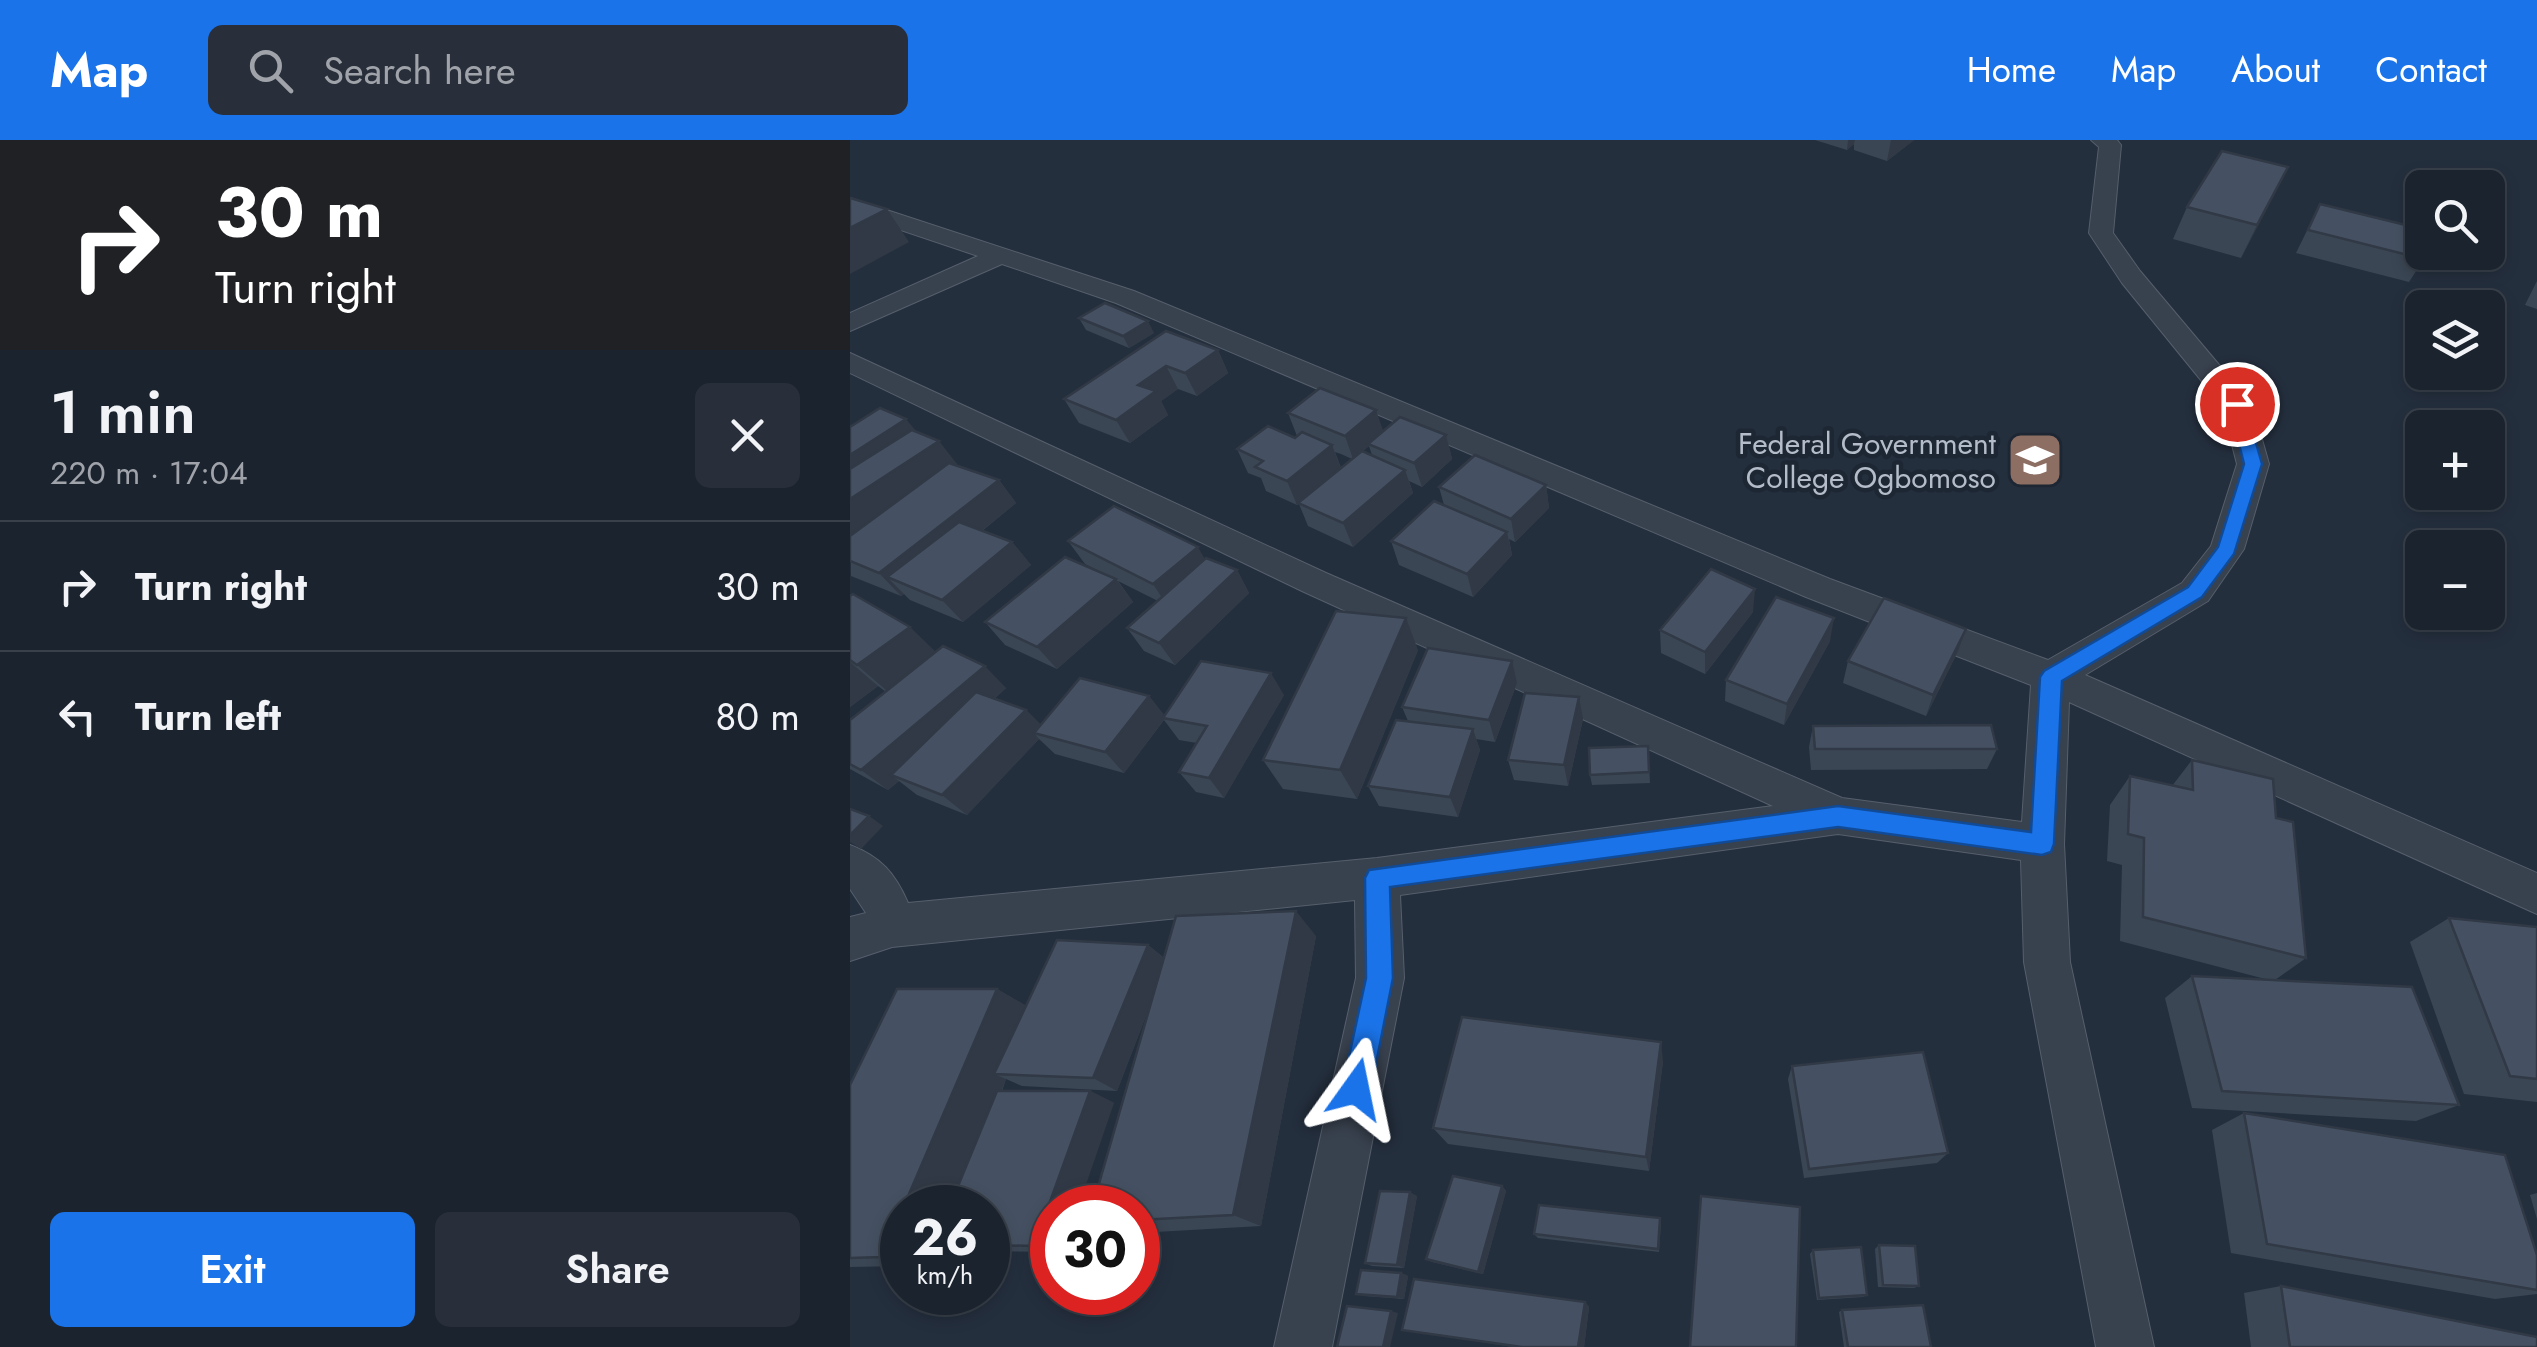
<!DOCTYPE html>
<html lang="en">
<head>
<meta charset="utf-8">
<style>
	body { margin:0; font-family:Jost,sans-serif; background:#282f3a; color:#f1f3f6; height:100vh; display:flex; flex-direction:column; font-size:38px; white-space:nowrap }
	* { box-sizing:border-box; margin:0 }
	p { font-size:32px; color:#a0a4aa }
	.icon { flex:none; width:55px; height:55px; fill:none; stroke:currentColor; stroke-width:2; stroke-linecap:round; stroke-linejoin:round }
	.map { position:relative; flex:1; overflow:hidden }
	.drawer { display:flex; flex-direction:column; background:#1b232e; width:850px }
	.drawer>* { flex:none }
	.hud { background:#202124; color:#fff; overflow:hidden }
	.tools { position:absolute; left:1555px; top:30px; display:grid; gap:20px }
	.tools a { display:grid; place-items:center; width:100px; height:100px; border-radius:15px; background:#1b232e; box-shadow:0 5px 15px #0003,0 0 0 2px #39404a; font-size:50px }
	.speed { position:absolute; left:30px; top:1045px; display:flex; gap:20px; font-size:50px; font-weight:700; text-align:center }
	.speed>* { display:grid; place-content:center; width:130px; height:130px; border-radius:50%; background:#1b232e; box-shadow:0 5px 15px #0003,0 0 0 2px #39404a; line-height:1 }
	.speed small { font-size:25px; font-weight:400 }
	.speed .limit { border:15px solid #d22; background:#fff; color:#111 }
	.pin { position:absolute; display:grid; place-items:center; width:85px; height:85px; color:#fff; margin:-42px; border:5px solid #fff; border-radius:50%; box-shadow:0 2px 10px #0007 }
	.me { position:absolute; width:110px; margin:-55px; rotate:12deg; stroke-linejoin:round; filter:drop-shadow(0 0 8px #0008) }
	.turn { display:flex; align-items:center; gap:35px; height:210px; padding:0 50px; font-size:45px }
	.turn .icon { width:130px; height:130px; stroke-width:2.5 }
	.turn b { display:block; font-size:70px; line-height:85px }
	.round { display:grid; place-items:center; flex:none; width:105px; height:105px; border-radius:15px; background:#282f3a }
	.summary { display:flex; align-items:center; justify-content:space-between; height:170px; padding:0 50px }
	h1 { font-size:60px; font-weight:600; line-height:75px }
	.cta { display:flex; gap:20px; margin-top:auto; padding:20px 50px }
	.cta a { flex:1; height:115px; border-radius:15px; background:#1a73e8; color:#fff; font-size:40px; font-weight:600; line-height:115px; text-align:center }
	.cta a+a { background:#282f3a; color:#f1f3f6 }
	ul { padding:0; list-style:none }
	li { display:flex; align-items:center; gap:30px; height:130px; padding:0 50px; border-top:2px solid #39404a }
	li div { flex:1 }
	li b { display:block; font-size:38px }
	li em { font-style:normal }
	header { display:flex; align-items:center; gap:60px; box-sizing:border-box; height:140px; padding:0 50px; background:#1a73e8; color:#fff }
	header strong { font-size:48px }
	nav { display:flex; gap:55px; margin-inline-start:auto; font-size:35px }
	.search { width:700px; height:90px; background:#282f3a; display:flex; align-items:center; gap:25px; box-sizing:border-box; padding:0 35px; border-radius:15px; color:#a0a4aa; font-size:38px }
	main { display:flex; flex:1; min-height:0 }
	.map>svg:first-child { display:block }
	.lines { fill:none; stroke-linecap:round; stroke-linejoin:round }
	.street-casing { stroke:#565f6c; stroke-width:2 }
	.street { fill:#38414e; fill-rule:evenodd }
	.wall { fill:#3b4654; fill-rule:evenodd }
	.shaded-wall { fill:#303945 }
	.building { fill:#455162; stroke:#303945; stroke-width:2.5 }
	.route { fill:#1a73e8; stroke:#114b97; stroke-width:2.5 }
	.labels { text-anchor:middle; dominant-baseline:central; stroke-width:9; stroke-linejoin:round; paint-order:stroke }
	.far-poi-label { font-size:30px; fill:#b4bcc9; stroke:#1d2633; text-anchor:end }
</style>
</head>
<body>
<header>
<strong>Map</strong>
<div class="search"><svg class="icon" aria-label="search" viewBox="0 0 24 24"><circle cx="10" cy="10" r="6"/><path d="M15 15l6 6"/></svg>Search here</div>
<nav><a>Home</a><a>Map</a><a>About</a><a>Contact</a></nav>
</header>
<main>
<section class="drawer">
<div class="hud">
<div class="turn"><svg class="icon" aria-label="right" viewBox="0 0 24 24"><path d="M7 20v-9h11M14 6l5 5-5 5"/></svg><div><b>30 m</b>Turn right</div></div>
</div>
<div class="summary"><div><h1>1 min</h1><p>220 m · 17:04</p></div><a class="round"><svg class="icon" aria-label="close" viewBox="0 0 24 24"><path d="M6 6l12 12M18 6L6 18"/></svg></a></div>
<ul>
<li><svg class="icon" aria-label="right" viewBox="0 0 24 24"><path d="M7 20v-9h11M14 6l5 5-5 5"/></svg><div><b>Turn right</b></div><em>30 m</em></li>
<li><svg class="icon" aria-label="left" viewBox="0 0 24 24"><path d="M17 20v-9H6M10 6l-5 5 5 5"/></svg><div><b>Turn left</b></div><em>80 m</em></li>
</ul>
<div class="cta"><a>Exit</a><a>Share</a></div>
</section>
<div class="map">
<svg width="1687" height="1207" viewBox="0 0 1687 1207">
	<rect width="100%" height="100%" fill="#242f3e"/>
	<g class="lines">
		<g class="street-casing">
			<path id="street" d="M1241,0H1267L1271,5L1263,93L1290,131L1402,264L1419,324L1394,409L1358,461L1235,535L1687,733V774L1219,562L1214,704L1220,822L1304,1207H1246L1174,822L1171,720L988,694L550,755L554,838L482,1207H424L506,838L505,760L42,807L0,821V777L16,773L0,749V705C31,717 45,733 58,763L527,718L923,666L452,451L0,233V213L476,433L992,658L1172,682L1181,545L956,457L266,163L152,124L0,191V173L128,116L0,73V58L284,151L980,439L1198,520L1332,443L1361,406L1387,324L1372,266L1272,143L1239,93L1249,7Z"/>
		</g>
		<use href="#street" class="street"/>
	</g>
	<g class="wall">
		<path d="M965,0H1064L1037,21L1004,10V4L997,10Z"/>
		<path d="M1438,27L1391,118L1323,99L1337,67Z"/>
		<path d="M1470,64L1574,119L1559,142L1446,113Z"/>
		<path d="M1687,141V169L1675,165Z"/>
		<path d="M229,178L304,193L279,208L236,190Z"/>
		<path d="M368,210L378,233L347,256L328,249L311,261L318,275L280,303L229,283L214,259Z"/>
		<path d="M438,273L533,291L596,295L602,319L572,347L559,341L563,353L503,407L458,386L449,364L447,365L416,351L411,338L398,333L387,309L445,298L447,296ZM519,306L522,315L513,311ZM485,312L491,314L502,319L491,328Z"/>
		<path d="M0,287L67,292L107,324L106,325L149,340L166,363L132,391L162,402L181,425L113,482L60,460L54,454L51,456L1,436Z"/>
		<path d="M696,345L699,368L665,402L659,399L662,415L623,457L549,425L541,401L594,365L589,347Z"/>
		<path d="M218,401L355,419L387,430L399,453L325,525L294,511L277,488L308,461L268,441L283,462L207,529L155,505L135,482L255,434L235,424Z"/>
		<path d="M0,456L85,512L156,548L144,559L176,570L191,585L299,556L314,576L434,555L374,658L346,652L329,632L347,603L329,600L314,580L274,633L205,614L189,599L117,675L67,655L49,641L38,650L0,629V580L36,552L28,546L0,567Z"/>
		<path d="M903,472L855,534L811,513L810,490Z"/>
		<path d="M980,501L934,585L875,561L876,540Z"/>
		<path d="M568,510L507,659L433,649L413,620Z"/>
		<path d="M1108,511L1076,576L993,543L998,521Z"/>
		<path d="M667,543L645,602L626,599L630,610L608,677L529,666L518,646L558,581L552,567Z"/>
		<path d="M733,579L718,646L664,640L658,620Z"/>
		<path d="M963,586L1147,609L1137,629L961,630L959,607Z"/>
		<path d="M798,606L800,643L742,645L740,635Z"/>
		<path d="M1342,620L1426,678L1456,818L1425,840L1609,965L1566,981L1342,968L1315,858L1342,836L1419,840L1270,801L1272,725L1257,721L1260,665L1280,636L1322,646Z"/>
		<path d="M1599,778L1687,787V962L1614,954L1560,802Z"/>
		<path d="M466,796L411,1086L288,1093V1068L301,863L267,951L172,946L156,939L152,951H240L264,963L202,1068V1112L138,1111V1068H52V1126L0,1127V945L147,849L176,866L298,805L314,818Z"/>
		<path d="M813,921L799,1031L598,1004L583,988Z"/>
		<path d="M942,926L1098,1013L1087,1023L954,1038L938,939Z"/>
		<path d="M1394,973L1687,1115V1154L1645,1159L1381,1113L1362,990Z"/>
		<path d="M652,1046L656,1051L633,1134L582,1122L576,1119Z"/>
		<path d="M1687,1053V1079L1680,1055Z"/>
		<path d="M567,1056L554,1128L522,1126L515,1123Z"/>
		<path d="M811,1082L809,1112L688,1098L684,1094Z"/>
		<path d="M1029,1105L1069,1146L1064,1148L1028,1147L1025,1109Z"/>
		<path d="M963,1110L1017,1155L1013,1157L967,1160L960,1114Z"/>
		<path d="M551,1133L558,1136L554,1159L514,1156L506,1154Z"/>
		<path d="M1431,1146L1687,1207H1401L1394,1153Z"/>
		<path d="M735,1162L739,1167L734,1207H664L552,1190Z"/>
		<path d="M992,1170L1081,1207H994L989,1172Z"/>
	</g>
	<g class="shaded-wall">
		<path d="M998,0H1005L1004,4L997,10Z"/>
		<path d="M1041,0H1064L1037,21Z"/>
		<path d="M1438,27L1422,59L1391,118L1407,85Z"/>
		<path d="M37,69L59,102L0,134V88Z"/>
		<path d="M298,181L304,193L279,208L273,196Z"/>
		<path d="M368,210L378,233L347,256L335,233Z"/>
		<path d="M316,226L328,249L311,261L318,275L280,303L266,280L288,245Z"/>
		<path d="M526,270L534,293L518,304L519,306L503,319L495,296Z"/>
		<path d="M56,279L75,302L0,353V315Z"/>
		<path d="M596,295L602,319L572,347L564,323Z"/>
		<path d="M89,301L107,324L0,397V359Z"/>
		<path d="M482,305L491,329L447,365L437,341Z"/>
		<path d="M555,330L563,353L503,407L493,383Z"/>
		<path d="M149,340L166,363L62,447L37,437L54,454L51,456L29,433Z"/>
		<path d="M696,345L699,368L665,402L661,379Z"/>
		<path d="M657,392L662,415L623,457L617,434Z"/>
		<path d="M162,402L181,425L113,482L92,460Z"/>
		<path d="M348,407L361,430L318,467L303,444Z"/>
		<path d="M387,430L399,453L325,525L309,503Z"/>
		<path d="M266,439L283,462L207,529L187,507Z"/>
		<path d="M905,449L903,472L855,534V512Z"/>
		<path d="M556,478L568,510L507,659L490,630Z"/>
		<path d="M984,478L980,501L934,585L937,564Z"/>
		<path d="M60,487L93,519L43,556L7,525Z"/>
		<path d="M1116,489L1108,511L1076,576L1083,555Z"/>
		<path d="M662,521L667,543L645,602L639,580Z"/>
		<path d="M0,522L28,546L0,567Z"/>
		<path d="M135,526L156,548L51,639L41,635L49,641L38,650L11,630Z"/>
		<path d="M421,533L434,555L374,658L359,638Z"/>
		<path d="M299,556L316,577L274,633L255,612Z"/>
		<path d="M729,557L733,579L718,646L714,625Z"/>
		<path d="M176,570L197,591L184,593L189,599L117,675L92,655Z"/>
		<path d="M623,589L630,610L608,677L600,657Z"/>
		<path d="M19,676L33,686L11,709L0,702V695Z"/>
		<path d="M446,771L466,796L411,1086L383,1075Z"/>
		<path d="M298,805L317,821L267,951L243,938Z"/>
		<path d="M147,849L184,870L144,934L156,939L105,1068H53Z"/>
		<path d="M811,902L813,921L799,1031L796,1017Z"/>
		<path d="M240,951L264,963L228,1068H202V1110L184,1106Z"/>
		<path d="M652,1046L656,1051L633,1134L628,1132Z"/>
		<path d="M560,1052L567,1056L554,1128L547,1125Z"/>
		<path d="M52,1069V1121L32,1117Z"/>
		<path d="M551,1133L558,1136L554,1159L547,1157Z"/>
		<path d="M735,1162L739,1167L734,1207H728Z"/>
		<path d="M541,1171L548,1173L540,1207H533Z"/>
	</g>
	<g class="building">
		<path d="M1372,11L1438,27L1407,85L1337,67Z"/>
		<path d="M0,58L37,69L0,88Z"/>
		<path d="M1470,64L1572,89V112H1576L1574,119L1458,90Z"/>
		<path d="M255,163L298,181L273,196L229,178Z"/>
		<path d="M316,191L368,210L335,233L316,226L288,245L306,251L266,280L214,259Z"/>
		<path d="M470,248L526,270L495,296L438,273Z"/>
		<path d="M30,268L56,279L0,315V287Z"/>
		<path d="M550,277L596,295L564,323L518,304Z"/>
		<path d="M418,286L445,298L452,292L482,305L437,341L405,327L413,321L387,309Z"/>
		<path d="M62,290L89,301L0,359V329Z"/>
		<path d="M512,311L555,330L493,383L448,363Z"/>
		<path d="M625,315L696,345L661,379L589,347Z"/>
		<path d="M99,323L149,340L29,433L0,421V396Z"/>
		<path d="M584,361L657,392L617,434L541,401Z"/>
		<path d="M264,366L348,407L303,444L218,401Z"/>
		<path d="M109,382L162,402L92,460L37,437Z"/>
		<path d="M215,417L266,439L187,507L135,482Z"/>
		<path d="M356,418L387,430L309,503L277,488Z"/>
		<path d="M861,429L905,449L855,512L810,490Z"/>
		<path d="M3,454L60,487L7,525L0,520V456Z"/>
		<path d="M926,457L984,478L937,564L876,540Z"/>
		<path d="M1034,458L1116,489L1083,555L998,521Z"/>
		<path d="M486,471L556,478L490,630L413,620Z"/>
		<path d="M93,506L135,526L11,630L0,624V580Z"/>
		<path d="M578,508L662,521L639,580L552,567Z"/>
		<path d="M351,521L421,533L359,638L329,632L357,586L313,578Z"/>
		<path d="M230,538L299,556L255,612L184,593Z"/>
		<path d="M126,552L176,570L92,655L41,635Z"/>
		<path d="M675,553L729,557L714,625L658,620Z"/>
		<path d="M546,580L623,589L600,657L518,646Z"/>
		<path d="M1141,585L1147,609H965L963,586Z"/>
		<path d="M798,606L799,632L740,635L739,608Z"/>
		<path d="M1342,620L1423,639L1426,678L1443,682L1456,818L1293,777L1294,698L1278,694L1280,636L1343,650Z"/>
		<path d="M0,669L19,676L0,695Z"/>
		<path d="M446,771L383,1075L288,1080V1068H242L326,776Z"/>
		<path d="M1599,778L1687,787V939L1660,936Z"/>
		<path d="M207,800L298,805L243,938L144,934Z"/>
		<path d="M1342,836L1562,847L1609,965L1372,951Z"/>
		<path d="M47,849H147L32,1117L0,1118V945Z"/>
		<path d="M612,877L811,902L796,1017L583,988Z"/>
		<path d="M1073,912L1098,1013L959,1029L942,926Z"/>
		<path d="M147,951H240L184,1106L138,1105V1068H99Z"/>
		<path d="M1394,973L1655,1015L1687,1115V1150L1417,1104Z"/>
		<path d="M603,1036L652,1046L628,1132L576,1119Z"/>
		<path d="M530,1051L560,1052L547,1125L515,1123Z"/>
		<path d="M851,1056L950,1067L946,1207H840Z"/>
		<path d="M689,1065L810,1078L808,1109L684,1094Z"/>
		<path d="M1029,1105L1065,1106L1069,1146L1033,1145Z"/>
		<path d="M1011,1107L1017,1155L969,1158L963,1110Z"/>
		<path d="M511,1130L551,1133L547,1157L506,1154Z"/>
		<path d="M564,1139L735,1162L728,1207H672L552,1190Z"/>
		<path d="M1431,1146L1687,1197V1207H1440Z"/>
		<path d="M1073,1165L1081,1207H998L992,1170Z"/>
		<path d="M497,1166L541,1171L533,1207H487Z"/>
	</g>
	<path class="route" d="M1387,259L1395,264L1412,324L1384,414L1352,457L1212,541L1204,704L1201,712L1192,715L988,687L540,747L543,838L521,949L517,959L506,963L496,959L492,949L516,838L515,738L519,730L988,666L1181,692L1190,537L1194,531L1338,447L1368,407L1394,324L1379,264Z"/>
	<defs>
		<g id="university-square" transform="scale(2.875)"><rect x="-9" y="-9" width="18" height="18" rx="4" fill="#8d6e63" stroke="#1d2633"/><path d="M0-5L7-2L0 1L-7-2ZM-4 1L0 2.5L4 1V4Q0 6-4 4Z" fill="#fff"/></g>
	</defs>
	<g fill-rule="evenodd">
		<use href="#university-square" x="1185" y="320"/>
	</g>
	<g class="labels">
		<g class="far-poi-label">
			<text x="1146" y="303">Federal Government<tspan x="1146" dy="34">College Ogbomoso</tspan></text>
		</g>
	</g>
</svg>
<div class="tools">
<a><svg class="icon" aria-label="search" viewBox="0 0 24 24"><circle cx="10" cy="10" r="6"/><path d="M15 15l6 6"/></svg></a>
<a><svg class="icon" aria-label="layers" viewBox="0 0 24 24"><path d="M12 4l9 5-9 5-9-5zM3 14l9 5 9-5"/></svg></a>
<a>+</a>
<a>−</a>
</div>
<div class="speed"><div>26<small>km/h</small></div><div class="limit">30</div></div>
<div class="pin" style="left:1387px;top:264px;background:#d93025"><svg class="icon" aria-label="arrive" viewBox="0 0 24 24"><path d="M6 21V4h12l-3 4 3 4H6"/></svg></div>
<svg class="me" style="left:506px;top:949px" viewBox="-20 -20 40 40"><path d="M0-17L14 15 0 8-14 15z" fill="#1a73e8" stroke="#fff" stroke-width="4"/></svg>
</div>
</main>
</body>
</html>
